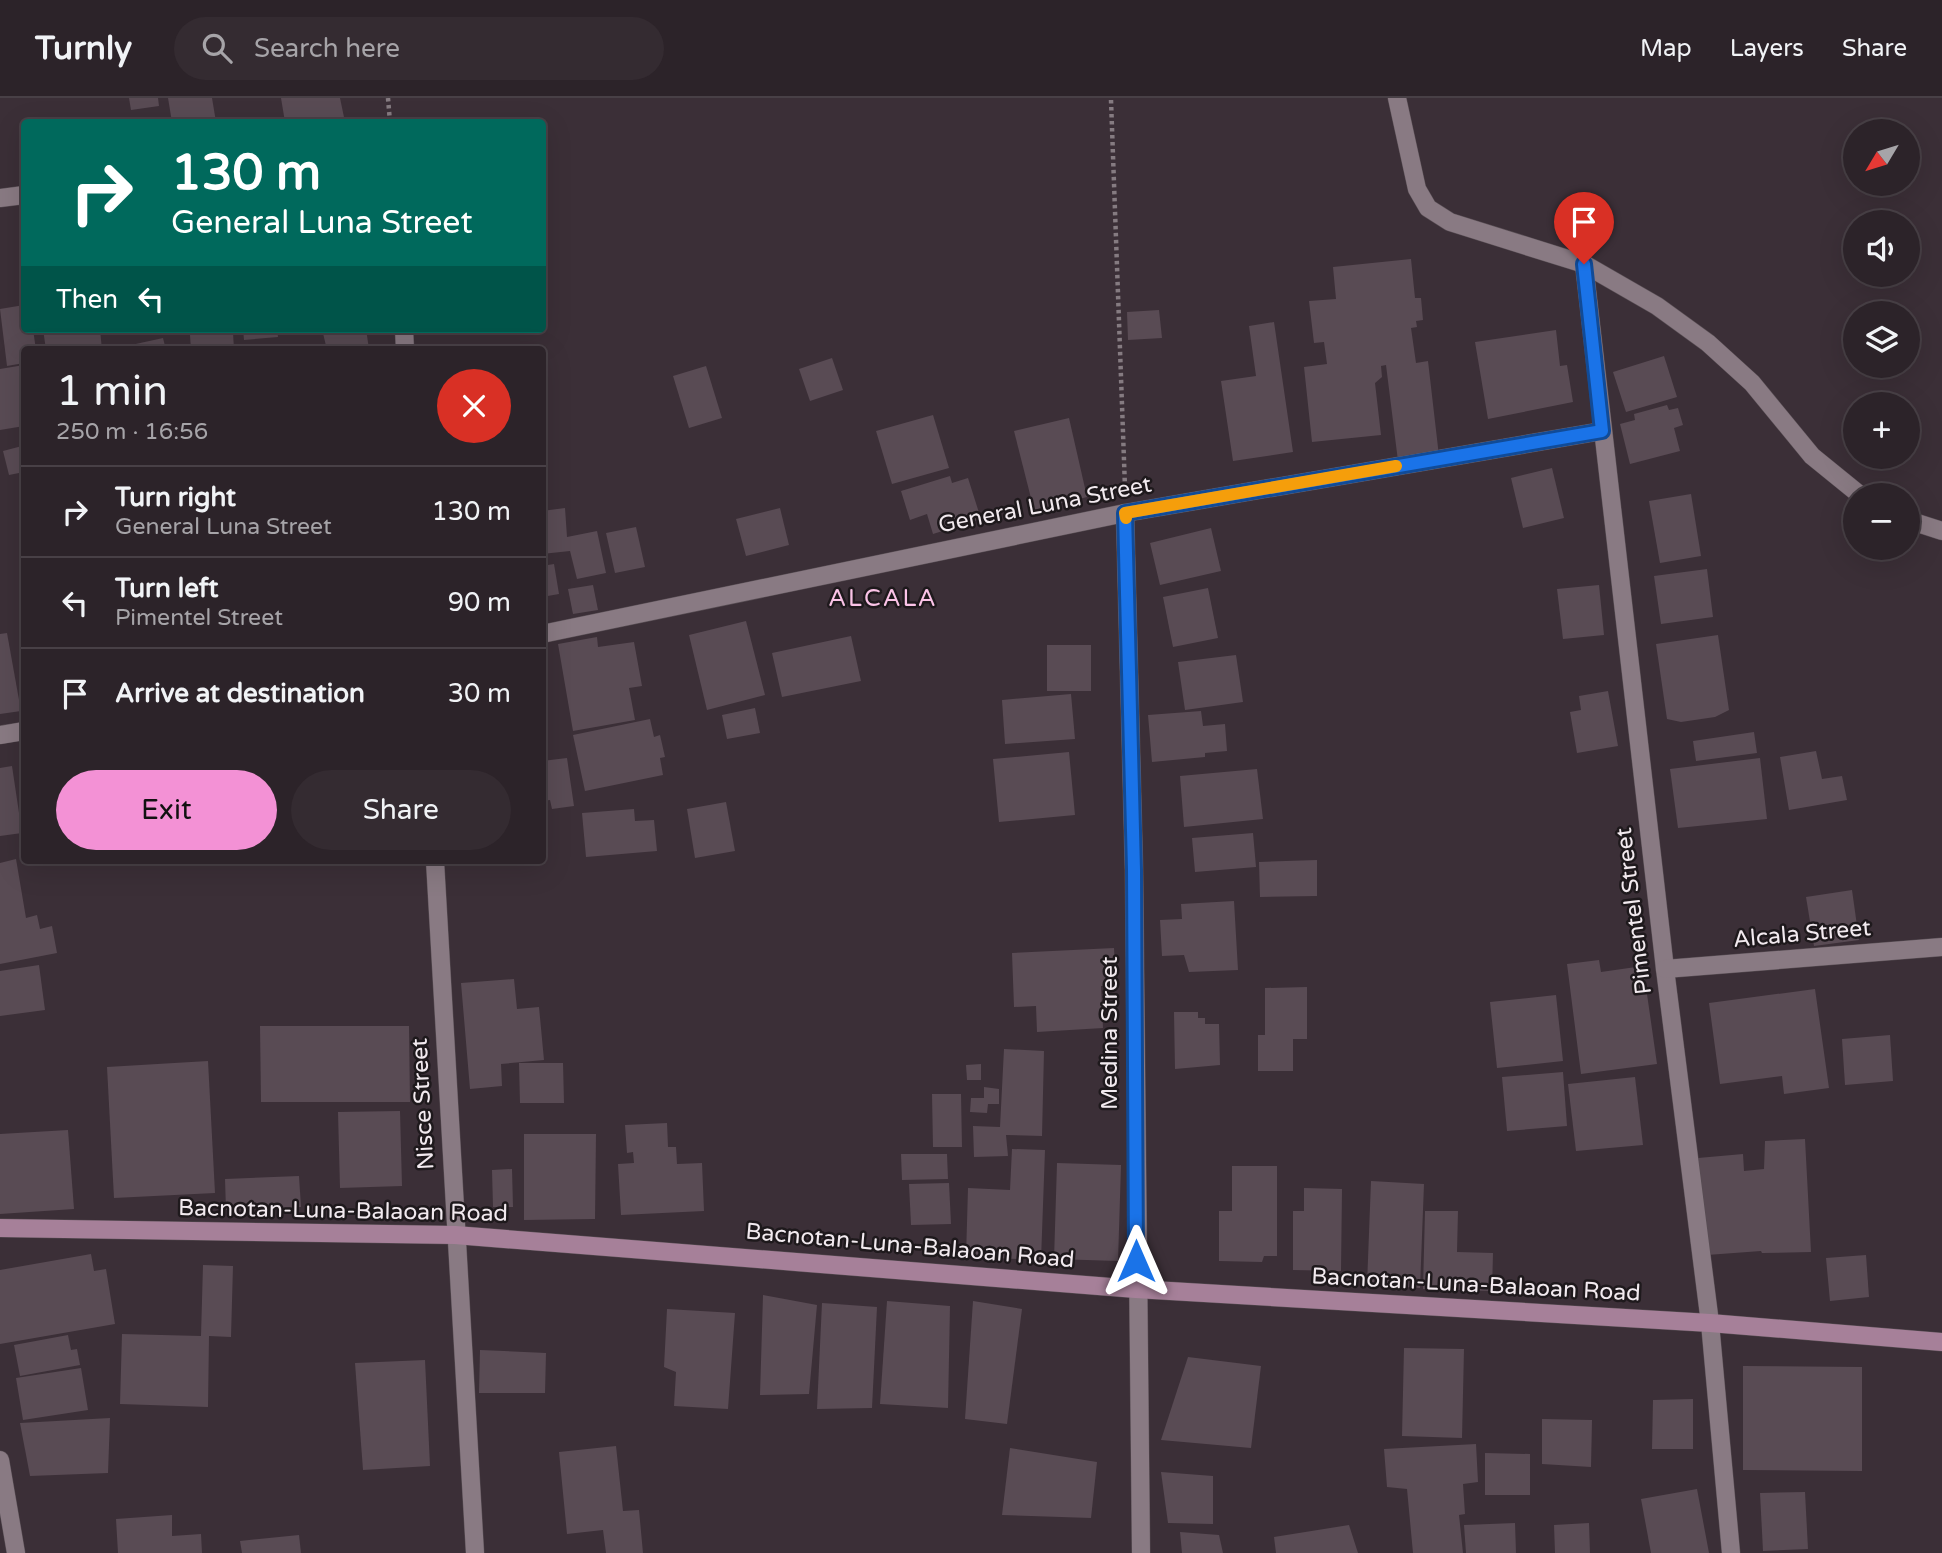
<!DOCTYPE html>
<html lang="en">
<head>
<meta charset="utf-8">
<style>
	body { margin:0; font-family:"Varela Round",sans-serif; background:#342b31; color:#f1f3f6; height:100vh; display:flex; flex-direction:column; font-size:26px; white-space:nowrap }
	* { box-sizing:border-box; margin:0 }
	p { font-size:23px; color:#a6a4a8 }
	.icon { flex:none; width:38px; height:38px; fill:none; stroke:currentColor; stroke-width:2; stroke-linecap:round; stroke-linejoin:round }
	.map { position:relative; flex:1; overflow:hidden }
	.panel { position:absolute; left:21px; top:248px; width:525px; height:518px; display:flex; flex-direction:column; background:#2c2329; border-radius:7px; box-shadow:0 7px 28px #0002,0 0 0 2px #484046 }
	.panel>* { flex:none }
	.guide { position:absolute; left:21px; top:21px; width:525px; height:214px; border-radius:7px; box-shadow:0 7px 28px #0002,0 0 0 2px #484046; background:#00695c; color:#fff; overflow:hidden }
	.needle { width:46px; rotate:232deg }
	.buttons { position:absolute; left:1843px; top:21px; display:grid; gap:14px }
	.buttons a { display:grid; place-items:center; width:77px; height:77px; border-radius:50%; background:#2c2329; box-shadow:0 7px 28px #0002,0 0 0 2px #484046; font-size:35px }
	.pin { position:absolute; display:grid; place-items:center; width:60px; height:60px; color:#fff; margin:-72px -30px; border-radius:50% 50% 50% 0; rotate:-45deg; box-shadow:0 0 7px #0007 }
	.pin .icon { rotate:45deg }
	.me { position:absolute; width:77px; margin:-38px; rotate:0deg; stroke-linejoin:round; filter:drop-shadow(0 0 5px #0008) }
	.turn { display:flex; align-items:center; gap:24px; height:147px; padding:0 35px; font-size:32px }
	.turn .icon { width:91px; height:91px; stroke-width:2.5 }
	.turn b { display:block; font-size:49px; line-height:60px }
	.then { display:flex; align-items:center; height:66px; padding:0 35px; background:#0003; gap:14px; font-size:26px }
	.round { display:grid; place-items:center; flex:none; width:74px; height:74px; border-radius:37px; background:#342b31 }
	.overview { display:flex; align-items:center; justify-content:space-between; height:119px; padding:0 35px }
	h1 { font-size:42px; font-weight:600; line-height:52px }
	.action { display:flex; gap:14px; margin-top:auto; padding:14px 35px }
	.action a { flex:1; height:80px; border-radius:42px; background:#f391d5; color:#111; font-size:28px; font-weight:600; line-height:80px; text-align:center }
	.action a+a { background:#342b31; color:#f1f3f6 }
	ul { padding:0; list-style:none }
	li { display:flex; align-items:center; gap:21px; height:91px; padding:0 35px; border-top:2px solid #484046 }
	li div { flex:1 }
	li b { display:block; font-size:26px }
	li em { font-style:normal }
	header { display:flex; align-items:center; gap:42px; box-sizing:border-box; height:98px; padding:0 35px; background:#2c2329; border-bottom:2px solid #484046 }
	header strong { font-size:33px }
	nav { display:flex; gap:38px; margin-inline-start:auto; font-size:24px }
	.search { width:490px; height:63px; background:#342b31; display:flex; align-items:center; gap:18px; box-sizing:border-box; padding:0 24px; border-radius:38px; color:#a6a4a8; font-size:26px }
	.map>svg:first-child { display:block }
	.building { fill:#594b54 }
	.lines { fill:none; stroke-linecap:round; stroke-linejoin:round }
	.minor-casing { stroke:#584e54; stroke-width:19 }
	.secondary-casing { stroke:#584e54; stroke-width:19 }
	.path { stroke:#857b81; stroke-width:4.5; stroke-dasharray:3.5 3.5; stroke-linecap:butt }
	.minor { stroke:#897a83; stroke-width:18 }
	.secondary { stroke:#a68099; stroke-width:18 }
	.route-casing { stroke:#114b97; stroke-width:18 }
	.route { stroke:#1a73e8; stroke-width:12 }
	.slow { stroke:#f59e0b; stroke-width:12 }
	.labels { text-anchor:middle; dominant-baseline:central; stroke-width:5; stroke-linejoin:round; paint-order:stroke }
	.street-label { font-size:23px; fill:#f2eaef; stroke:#1e191c }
	.neighbourhood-label { font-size:24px; letter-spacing:2px; fill:#fbc3e7; stroke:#1e191c }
</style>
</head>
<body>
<header>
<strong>Turnly</strong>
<div class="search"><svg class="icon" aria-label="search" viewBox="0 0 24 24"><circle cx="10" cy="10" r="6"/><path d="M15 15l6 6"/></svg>Search here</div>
<nav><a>Map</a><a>Layers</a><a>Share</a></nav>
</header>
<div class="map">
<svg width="1942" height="1455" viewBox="0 0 1942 1455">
	<rect width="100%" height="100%" fill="#3b2f37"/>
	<g class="building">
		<path d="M129,0H158L159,8L131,12Z"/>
		<path d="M168,0H212L216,24H172Z"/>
		<path d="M281,0H340L345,24H285Z"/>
		<path d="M1411,161L1415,200H1421L1423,222L1416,223L1417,229L1411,230L1416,265L1428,263L1439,358L1398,363L1386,267L1381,268L1382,279L1375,285L1381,337L1312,344L1304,269L1327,266L1324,244L1314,245L1309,203L1336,201L1333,169Z"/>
		<path d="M24,207V231H33L36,252H24V265L7,268L0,211Z"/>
		<path d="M1159,212L1162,240L1128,242L1127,214Z"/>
		<path d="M1274,224L1293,354L1233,363L1221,283L1256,278L1249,228Z"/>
		<path d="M43,231H100L102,252H46Z"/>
		<path d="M243,231H277L278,239L244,242Z"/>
		<path d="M322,231H366L369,251L327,252Z"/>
		<path d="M1556,232L1560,268L1567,267L1573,304L1488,321L1475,244Z"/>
		<path d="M233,234L234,252H191L190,237Z"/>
		<path d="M163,240L166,252H122V249Z"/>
		<path d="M1664,258L1677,299L1626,314L1613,274Z"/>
		<path d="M832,260L843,292L810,303L799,271Z"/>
		<path d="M24,267V328L0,332V271Z"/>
		<path d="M706,268L722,320L689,330L673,278Z"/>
		<path d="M1667,307L1669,312L1678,310L1683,327L1674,330L1680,353L1630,366L1620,326L1635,322L1634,316Z"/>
		<path d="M933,317L949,370L892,386L876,333Z"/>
		<path d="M1069,320L1087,399L1034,412L1014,333Z"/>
		<path d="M22,348L24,374L9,377L3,353Z"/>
		<path d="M1552,370L1564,420L1523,430L1511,380Z"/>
		<path d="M950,378L952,385L968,380L981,421L933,436L927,416L910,422L901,393Z"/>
		<path d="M1691,396L1701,458L1660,465L1649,403Z"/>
		<path d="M565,410L567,439L597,433L606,475L577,481L570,453L542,456V413Z"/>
		<path d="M780,410L789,447L746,458L736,421Z"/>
		<path d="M636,429L645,469L615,475L606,435Z"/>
		<path d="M1211,430L1221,473L1160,487L1150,445Z"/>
		<path d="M554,466L559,496L542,499V468Z"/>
		<path d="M1707,471L1713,519L1661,526L1654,478Z"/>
		<path d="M593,487L598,512L573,516L568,491Z"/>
		<path d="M1599,487L1604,537L1563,541L1557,491Z"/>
		<path d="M1208,490L1218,540L1173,549L1163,499Z"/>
		<path d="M746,523L765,597L707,612L689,537Z"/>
		<path d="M7,535L21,613L0,616V536Z"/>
		<path d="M1718,537L1729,612L1715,619L1681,624L1667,621L1656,546Z"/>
		<path d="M851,538L861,583L782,599L772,555Z"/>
		<path d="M597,539L598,549L634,544L642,588L629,590L635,622L573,633L558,546Z"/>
		<rect x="1047" y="547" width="44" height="46"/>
		<path d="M1236,557L1243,604L1185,612L1178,564Z"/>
		<path d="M1608,593L1618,648L1577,655L1570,614L1581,612L1579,598Z"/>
		<path d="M1071,596L1075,641L1005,646L1002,602Z"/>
		<path d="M755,610L760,635L727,641L722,617Z"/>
		<path d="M1201,613L1203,628L1225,626L1227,653L1205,655V659L1152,664L1148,617Z"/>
		<path d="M650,621L654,639L660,637L665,659L660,660L663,677L585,693L573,637Z"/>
		<path d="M1754,634L1757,655L1696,663L1693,643Z"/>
		<path d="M1816,653L1822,681L1842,678L1847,702L1789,712L1780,659Z"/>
		<path d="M1069,654L1075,717L999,724L993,661Z"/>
		<path d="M567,660L574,708L552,711L550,702L542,703V663Z"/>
		<path d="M1760,660L1767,721L1678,730L1670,671Z"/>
		<path d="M12,668L22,735L0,738V670Z"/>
		<path d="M1257,671L1263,721L1184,729L1180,678Z"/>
		<path d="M726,704L735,753L695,760L687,711Z"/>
		<path d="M634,711L635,723L654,722L657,753L586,759L582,715Z"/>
		<path d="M1253,735L1256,769L1195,774L1192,740Z"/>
		<path d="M16,761L26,820L37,817L40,831L52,828L57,855L0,866V765Z"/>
		<path d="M1317,762V798L1260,799L1259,764Z"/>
		<path d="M1852,792L1859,842L1814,848L1806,799Z"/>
		<path d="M1234,803L1238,872L1189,874L1184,857L1162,858L1160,822L1182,821L1181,806Z"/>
		<path d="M1114,850L1116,887L1101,888L1103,930L1037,934L1036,908L1014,909L1012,855Z"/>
		<path d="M1599,862L1601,874L1643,868L1657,966L1581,976L1567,866Z"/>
		<path d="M39,867L45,912L0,918V873Z"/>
		<path d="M514,881L517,911L539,909L544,962L501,966L502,988L470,991L461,885Z"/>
		<path d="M1307,889V941H1293V973H1258V937H1265V890Z"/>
		<path d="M1815,891L1829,990L1784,996L1782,978L1720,986L1709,905Z"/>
		<path d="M1556,897L1563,963L1497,970L1490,904Z"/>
		<path d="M1174,914H1198V920H1205V926H1219L1220,967L1175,971Z"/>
		<path d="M260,928H409L410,1004H261Z"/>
		<path d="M1890,937L1893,983L1845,987L1842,941Z"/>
		<path d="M1004,951L1044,953L1042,1038L1006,1037L1008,1058L974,1059L973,1028L1000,1029Z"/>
		<path d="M208,963L215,1095L114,1100L107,969Z"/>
		<path d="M519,965H563L564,1005H520Z"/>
		<path d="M981,966V982H967L966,967Z"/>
		<path d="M1563,974L1567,1028L1507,1033L1502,979Z"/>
		<path d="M1635,979L1643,1047L1576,1053L1568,986Z"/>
		<path d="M984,989L999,991V1006H988L987,1015L970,1014L971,1000H984Z"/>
		<path d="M932,996H961L962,1049H933Z"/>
		<path d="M400,1013L402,1088L340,1090L338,1014Z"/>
		<path d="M667,1025L668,1049H676L677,1066L702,1065L704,1113L621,1117L618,1066L634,1065L633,1054L627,1055L625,1027Z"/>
		<path d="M68,1032L74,1111L0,1116V1036Z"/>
		<path d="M524,1036H596L595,1121L524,1122Z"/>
		<path d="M1805,1041L1811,1154L1762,1155L1761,1153L1707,1157L1698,1060L1743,1056L1744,1073L1764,1071L1765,1043Z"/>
		<path d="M1012,1051L1045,1052L1041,1162L966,1159L968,1090L1010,1092Z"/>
		<path d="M901,1056H947L948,1081L902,1082Z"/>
		<path d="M1057,1065L1121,1067L1118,1163L1054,1161Z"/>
		<path d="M1232,1068H1277V1158H1264L1262,1164L1219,1163V1113H1232Z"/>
		<path d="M512,1071L513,1109H493L492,1072Z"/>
		<path d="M299,1078L301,1109L226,1112L225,1081Z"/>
		<path d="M1371,1083L1424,1086L1420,1190L1367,1187Z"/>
		<path d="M949,1085L951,1126L911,1127L909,1086Z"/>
		<path d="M1304,1090L1342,1091L1341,1173L1293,1172V1113H1304Z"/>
		<path d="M1425,1113H1458L1457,1154L1493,1155L1492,1193L1423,1191Z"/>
		<path d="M91,1156L94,1173L106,1171L115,1226L0,1246V1172Z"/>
		<path d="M1866,1157L1869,1199L1830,1203L1826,1160Z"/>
		<path d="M203,1167L233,1168L231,1239L209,1238L208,1309L120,1306L122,1236L201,1238Z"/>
		<path d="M763,1197L817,1207L809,1296L760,1297Z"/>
		<path d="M887,1203L950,1208L948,1310L880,1306Z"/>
		<path d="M973,1203L1022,1211L1007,1326L965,1321Z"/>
		<path d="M822,1205L877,1209L872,1310L817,1311Z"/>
		<path d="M667,1211L735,1215L728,1311L674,1308L676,1274L664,1269Z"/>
		<path d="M68,1237L71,1252L77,1251L80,1267L20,1278L14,1247Z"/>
		<path d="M1404,1250L1464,1251L1462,1340L1402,1338Z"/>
		<path d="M480,1252L546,1255L545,1295H479Z"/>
		<path d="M1188,1259L1261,1268L1251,1350L1161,1342Z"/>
		<path d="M425,1262L430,1368L363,1372L355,1265Z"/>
		<path d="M1743,1268L1862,1269V1373L1743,1372Z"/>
		<path d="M81,1270L88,1312L23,1322L16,1280Z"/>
		<path d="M1693,1301V1351H1652L1653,1302Z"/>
		<path d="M110,1320L108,1375L30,1378L20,1325Z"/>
		<path d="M1542,1321L1592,1322L1591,1369L1542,1366Z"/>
		<path d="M1476,1346L1478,1384L1463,1386L1465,1416L1459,1417L1463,1455H1413L1407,1391L1387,1389L1384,1351Z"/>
		<path d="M616,1348L623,1413L639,1412L643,1455H606L603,1432L567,1436L559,1354Z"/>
		<path d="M1010,1350L1097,1364L1091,1420L1002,1417Z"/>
		<path d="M1485,1355L1530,1356V1397H1485Z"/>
		<path d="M1161,1374L1213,1378V1426L1168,1425Z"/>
		<path d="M1697,1391L1709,1455H1651L1641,1401Z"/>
		<path d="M1805,1394L1808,1451L1763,1453L1760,1395Z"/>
		<path d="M172,1417V1438L201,1436L202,1455H118L116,1421Z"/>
		<path d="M1515,1425L1516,1455H1466L1464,1427Z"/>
		<path d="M1589,1425L1590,1455H1555L1554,1427Z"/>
		<path d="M1349,1427L1358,1455H1276L1274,1439Z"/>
		<path d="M1180,1434L1219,1437L1223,1455H1182Z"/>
		<path d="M299,1437L301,1455H242L240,1443Z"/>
	</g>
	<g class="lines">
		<g class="minor-casing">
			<g id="minor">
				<path d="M1397,0L1417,91L1428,110L1450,124L1584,166L1657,208L1708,245L1752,285L1812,358L1860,397"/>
				<path d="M0,100L24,97"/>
				<path d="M1584,166L1665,871L1710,1225L1731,1455"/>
				<path d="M404,231L405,252"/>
				<path d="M1125,415L1134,772L1141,1455"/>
				<path d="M1908,422L1942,433"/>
				<path d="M542,536L1125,415L1602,333"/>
				<path d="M0,637L24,633"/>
				<path d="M435,763L475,1455"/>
				<path d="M1665,871L1942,849"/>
				<path d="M0,1362L16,1455"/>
			</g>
		</g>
		<g class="secondary-casing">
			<path id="secondary" d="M0,1130L455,1137L1136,1191L1710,1225L1942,1244"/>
		</g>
		<g class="path">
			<path d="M388,0L390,24"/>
			<path d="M1111,2L1125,390"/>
		</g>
		<use href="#minor" class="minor"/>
		<use href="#secondary" class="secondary"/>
	</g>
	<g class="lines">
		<g class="route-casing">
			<path id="route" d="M1136,1163L1134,772L1125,415L1602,333L1584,166"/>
		</g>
		<use href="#route" class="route"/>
		<path class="slow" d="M1126,420L1125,415L1396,368"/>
	</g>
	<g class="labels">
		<g class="street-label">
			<text transform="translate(1045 407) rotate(-11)">General Luna Street</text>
			<text transform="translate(1634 813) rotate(-97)">Pimentel Street</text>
			<text transform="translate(1802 836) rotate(-5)">Alcala Street</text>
			<text transform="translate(1110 935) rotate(-90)">Medina Street</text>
			<text transform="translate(423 1006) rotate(-93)">Nisce Street</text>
			<text transform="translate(343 1113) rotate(1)">Bacnotan-Luna-Balaoan Road</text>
			<text transform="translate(910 1148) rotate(5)">Bacnotan-Luna-Balaoan Road</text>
			<text transform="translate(1476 1187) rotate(3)">Bacnotan-Luna-Balaoan Road</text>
		</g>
		<g class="neighbourhood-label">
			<text x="883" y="500">ALCALA</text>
		</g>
	</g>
</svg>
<div class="buttons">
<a><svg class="needle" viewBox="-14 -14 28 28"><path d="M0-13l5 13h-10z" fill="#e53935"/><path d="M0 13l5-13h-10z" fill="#a6a4a8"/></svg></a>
<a><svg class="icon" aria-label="sound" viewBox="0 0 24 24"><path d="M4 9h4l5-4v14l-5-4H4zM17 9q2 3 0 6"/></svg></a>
<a><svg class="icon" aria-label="layers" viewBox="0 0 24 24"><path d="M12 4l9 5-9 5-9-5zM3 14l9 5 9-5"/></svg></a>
<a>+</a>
<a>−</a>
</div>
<div class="pin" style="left:1584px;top:166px;background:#d93025"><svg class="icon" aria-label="arrive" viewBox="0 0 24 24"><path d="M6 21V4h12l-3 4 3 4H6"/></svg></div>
<svg class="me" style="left:1136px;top:1163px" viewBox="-20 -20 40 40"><path d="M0-17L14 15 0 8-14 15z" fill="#1a73e8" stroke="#fff" stroke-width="4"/></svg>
<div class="guide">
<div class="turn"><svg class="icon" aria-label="right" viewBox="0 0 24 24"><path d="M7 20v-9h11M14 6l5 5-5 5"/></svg><div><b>130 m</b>General Luna Street</div></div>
<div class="then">Then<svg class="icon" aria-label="left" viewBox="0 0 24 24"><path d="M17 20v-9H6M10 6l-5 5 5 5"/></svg></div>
</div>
<section class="panel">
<div class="overview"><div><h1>1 min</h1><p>250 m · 16:56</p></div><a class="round" style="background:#d93025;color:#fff"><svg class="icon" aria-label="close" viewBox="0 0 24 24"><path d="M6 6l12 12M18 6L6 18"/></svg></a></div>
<ul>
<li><svg class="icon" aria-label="right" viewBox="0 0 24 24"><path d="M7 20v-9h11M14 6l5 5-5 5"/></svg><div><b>Turn right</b><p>General Luna Street</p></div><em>130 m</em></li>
<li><svg class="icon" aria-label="left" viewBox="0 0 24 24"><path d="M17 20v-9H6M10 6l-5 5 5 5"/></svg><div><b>Turn left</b><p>Pimentel Street</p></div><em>90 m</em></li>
<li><svg class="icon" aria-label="arrive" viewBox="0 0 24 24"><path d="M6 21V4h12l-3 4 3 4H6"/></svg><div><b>Arrive at destination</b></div><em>30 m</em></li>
</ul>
<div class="action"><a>Exit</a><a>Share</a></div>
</section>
</div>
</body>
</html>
